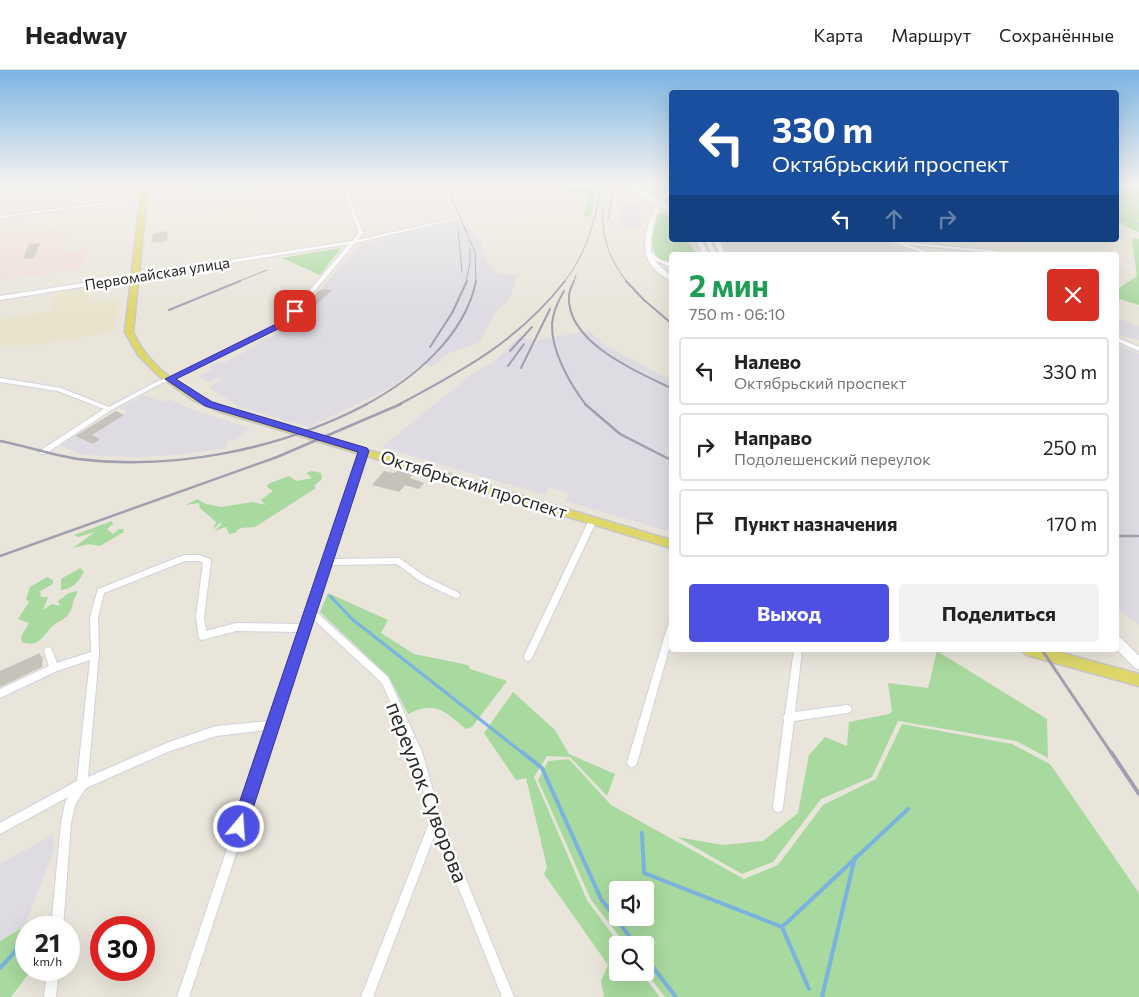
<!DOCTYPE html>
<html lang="ru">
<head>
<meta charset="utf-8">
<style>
	body { margin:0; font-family:Commissioner,sans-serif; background:#f2f2f2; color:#222; height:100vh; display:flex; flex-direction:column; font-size:19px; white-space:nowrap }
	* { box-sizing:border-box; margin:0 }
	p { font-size:16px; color:#767676 }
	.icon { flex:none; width:28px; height:28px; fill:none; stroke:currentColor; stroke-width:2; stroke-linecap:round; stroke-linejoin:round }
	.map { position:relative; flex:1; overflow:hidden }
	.details { position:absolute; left:669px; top:182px; width:450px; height:400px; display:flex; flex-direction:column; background:#fff; border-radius:5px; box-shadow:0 5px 20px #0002 }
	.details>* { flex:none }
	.banner { position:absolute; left:669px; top:20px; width:450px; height:152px; border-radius:5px; box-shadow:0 5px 20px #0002; background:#1a4fa0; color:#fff; overflow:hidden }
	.fabs { position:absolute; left:609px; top:811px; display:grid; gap:10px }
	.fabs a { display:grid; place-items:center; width:45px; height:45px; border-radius:5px; background:#fff; box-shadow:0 5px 20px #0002; font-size:25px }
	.speed { position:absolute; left:15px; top:846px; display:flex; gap:10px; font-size:25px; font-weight:700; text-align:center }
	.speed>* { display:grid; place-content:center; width:65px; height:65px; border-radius:50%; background:#fff; box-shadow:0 5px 20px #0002; line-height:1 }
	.speed small { font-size:12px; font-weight:400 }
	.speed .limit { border:8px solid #d22; background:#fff; color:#111 }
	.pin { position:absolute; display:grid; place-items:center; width:42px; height:42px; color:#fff; margin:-21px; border-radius:10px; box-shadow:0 2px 8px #0006 }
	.me { position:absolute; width:55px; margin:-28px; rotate:18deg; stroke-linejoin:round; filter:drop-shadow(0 0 4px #0008) }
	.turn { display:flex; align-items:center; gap:18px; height:105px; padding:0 20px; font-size:22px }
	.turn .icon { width:65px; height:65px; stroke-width:2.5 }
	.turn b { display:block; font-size:35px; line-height:42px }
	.lanes { display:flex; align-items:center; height:48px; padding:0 20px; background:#0003; justify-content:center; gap:25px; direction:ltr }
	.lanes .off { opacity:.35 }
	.round { display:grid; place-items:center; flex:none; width:52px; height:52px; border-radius:5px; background:#f2f2f2 }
	.head { display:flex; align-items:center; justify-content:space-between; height:85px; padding:0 20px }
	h1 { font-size:30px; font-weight:700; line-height:38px; color:#1e9e55 }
	.cta { display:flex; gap:10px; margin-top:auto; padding:10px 20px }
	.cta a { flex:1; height:58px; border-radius:5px; background:#4e50e3; color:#fff; font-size:20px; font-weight:700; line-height:58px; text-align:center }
	.cta a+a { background:#f2f2f2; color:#222 }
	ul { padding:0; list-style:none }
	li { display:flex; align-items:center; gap:15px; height:68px; margin:0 10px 8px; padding:0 10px; border:2px solid #e0e0e0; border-radius:5px }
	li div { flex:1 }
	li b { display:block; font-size:19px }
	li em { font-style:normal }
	header { display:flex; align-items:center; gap:30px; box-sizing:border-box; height:70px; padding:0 25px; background:#fff; border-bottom:1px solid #e0e0e0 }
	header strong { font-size:24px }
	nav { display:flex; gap:28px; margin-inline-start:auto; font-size:18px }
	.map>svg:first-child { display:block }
	.industrial { fill:#dedbe2 }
	.education { fill:#e8e4cc }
	.medical { fill:#efdcd9 }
	.green { fill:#a8d99e; fill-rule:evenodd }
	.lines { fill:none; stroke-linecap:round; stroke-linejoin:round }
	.stream-far2 { stroke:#7ab3df; stroke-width:1 }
	.stream-far1 { stroke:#7ab3df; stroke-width:3 }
	.stream { stroke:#7ab3df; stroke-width:4 }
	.building { fill:#c4c2bb }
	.street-casing { stroke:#d1d1df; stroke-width:2 }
	.secondary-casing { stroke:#d1d1df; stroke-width:2 }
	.primary-casing { stroke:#c7c7c7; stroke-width:3 }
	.street { fill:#fff; fill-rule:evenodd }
	.secondary { fill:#fff; fill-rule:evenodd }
	.primary { fill:#ded86a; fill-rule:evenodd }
	.rail-far4 { stroke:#9f9fb0; stroke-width:1 }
	.rail-far3 { stroke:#9f9fb0; stroke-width:2 }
	.rail-far2 { stroke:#9f9fb0; stroke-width:2.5 }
	.rail-far1 { stroke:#9f9fb0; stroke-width:3 }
	.rail { stroke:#9f9fb0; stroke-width:4 }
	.secondary-bridge-casing { stroke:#d1d1df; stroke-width:7; stroke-linecap:butt }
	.secondary-bridge { stroke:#fff; stroke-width:5.5 }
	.route { fill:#4e50e3; stroke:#333494 }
	.labels { text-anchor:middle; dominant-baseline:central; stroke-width:5; stroke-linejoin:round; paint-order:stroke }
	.far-street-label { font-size:15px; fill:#282828; stroke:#fff }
	.street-label { font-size:18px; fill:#282828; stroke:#fff }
	.near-street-label { font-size:21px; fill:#282828; stroke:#fff }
</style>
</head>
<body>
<header>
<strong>Headway</strong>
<nav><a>Карта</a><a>Маршрут</a><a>Сохранённые</a></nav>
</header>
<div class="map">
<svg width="1139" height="927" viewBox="0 0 1139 927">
	<rect width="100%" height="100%" fill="#e9e5db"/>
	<g class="industrial">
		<path d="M620,133L643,134L640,158L619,159Z"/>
		<path d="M459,150L461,155H466L481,169L487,192L499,204H517L510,229L495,243L480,272L449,283L432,297L422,294L392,317L309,357L239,337L211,319L210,316L223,309L219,307L209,312L199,306L212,299L209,297L218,292L221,294L256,276L252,274L279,264L276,261L281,259L306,236L359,175Z"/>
		<path d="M721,170H876L924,185H727Z"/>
		<path d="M1116,248L1139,256V270L1116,264Z"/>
		<path d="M590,261L604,275L671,310V462L565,431L569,423L549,417L545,425L382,377L472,304L493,292L520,266L537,270Z"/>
		<path d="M1116,274L1139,284V555L1116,538Z"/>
		<path d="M144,325L163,332L169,329L196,341L250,358L234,371H227V378L175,385L138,387L83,385L60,376L74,366L93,373L100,369L92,365L128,342L120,338Z"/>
		<path d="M52,765L55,777L25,855L0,870V794Z"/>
	</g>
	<g class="education">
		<path d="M12,114H93L92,119L3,131Z"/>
		<path d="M247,137L248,145L212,151V142L222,141V143H225Z"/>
		<path d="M89,218L87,233L120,228L114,261L37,275H0V250L50,241L55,224Z"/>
	</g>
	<path class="medical" d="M72,156L65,181L87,178L82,199L0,210V163Z"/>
	<g class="green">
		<path d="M570,114H597L591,147L584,146L588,126L568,121Z"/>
		<path d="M1116,114H1139V162L1116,152Z"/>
		<path d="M658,143L667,145L671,150V170H686L698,185H671V193C645,188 652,163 658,143Z"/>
		<path d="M1135,168L1139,169V235L1116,228V220L1137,206L1132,171Z"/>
		<path d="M341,178L320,205L282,188Z"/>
		<path d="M312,401L321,403L322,409L314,416L316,418L255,457L240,458L235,463L229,464L226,457L214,461L221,455V452L213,459L216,452L200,438L199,433L186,435L197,429L206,434L221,437L253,432L266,435L261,430L273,421L267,417L268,414L289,406L296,411L312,408L306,403Z"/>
		<path d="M112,451L113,454L107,459L113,464L119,459H123L124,462L100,476L89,474L73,478L95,462L78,467L74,465Z"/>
		<path d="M80,498L84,502C78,512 73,519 61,520V509Z"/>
		<path d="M47,507L53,510V514L40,521L41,527H48L43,540L52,534L60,536L58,531L69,523L77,521C77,526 74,528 73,532C70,552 58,548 48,561C41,570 35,577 22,572L21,567L29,553L18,549L29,532L26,529L30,517Z"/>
		<path d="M328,523L388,550L381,563L414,584L468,595L470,599L507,611L472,657L466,659C444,641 436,630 408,644L389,607L320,542Z"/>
		<path d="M937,581L1047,649L1048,688L1016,671L898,651L872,707L821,729L773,792L742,804L677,767L723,775L763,771L798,743L809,685L825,667L847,676L849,652L889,644L892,641L888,613L928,618Z"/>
		<path d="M513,622L555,660L569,684L615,704L607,726L570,687L547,686L534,707L587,830L620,875H618V902L641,903L660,927H604L601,911L608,895L544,804L547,797L526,708L516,710L484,663Z"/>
		<path d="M902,654L1012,674L1050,694L1139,823V927H665L645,901V875H626L591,830L538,710L548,691L569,689L611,735L744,809L778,795L823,735L876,709ZM618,820H645V848H618Z"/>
		<path d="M37,849L36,857L26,858V900H31L30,902L11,927H0V871Z"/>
	</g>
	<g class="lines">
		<path class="stream-far2" d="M1116,147L1139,154"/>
		<path class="stream-far1" d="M330,526L352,549L524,684"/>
		<g class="stream">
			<path d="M522,682L542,698L601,829L636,875"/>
			<path d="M642,763L644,803L782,857L908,739"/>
			<path d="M782,857L809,919"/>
			<path d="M645,887L676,927"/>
			<path d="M0,898L14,883L22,864"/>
			<path d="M822,927L855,787"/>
		</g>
	</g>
	<g class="building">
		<path d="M168,161L167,171L151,173L153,163Z"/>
		<path d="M40,173L34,188L23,189L29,174Z"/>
		<path d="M324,219L332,220L304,247L300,244L318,221Z"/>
		<path d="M116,341L124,345L92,365L100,369L93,374L75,366Z"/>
		<path d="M401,400L413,404L410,408L424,413L419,419L405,415L399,422L372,415L384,401L393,403Z"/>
		<path d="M40,583L41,587L43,586L42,597L0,617V601Z"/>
	</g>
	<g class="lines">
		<g class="street-casing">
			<g id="street">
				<path d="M3,114H7L2,124L0,125V120Z"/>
				<path d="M249,114H260L0,148V146Z"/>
				<path d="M341,114H345L363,163L357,170L460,147L462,148L355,173L291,249L281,256L184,305L160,314L111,340L45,384H41L40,382L41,380L104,339L58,321L0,312V308L61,318L109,337L156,312L180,303L277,254L287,247L349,174L0,230V226L352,171L359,163Z"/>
				<path d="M655,114H659L661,116L671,118V120L659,118Z"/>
				<path d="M885,170L997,181L999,182L997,183L909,175L937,185H930Z"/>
				<path d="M1116,267L1139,277V281L1116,271Z"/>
				<path d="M362,379H366L367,381L332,489L399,488L426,507L459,523L460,525L459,527L456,528L453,527L420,511L397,494L330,495L315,541L388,607L422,682L441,748L514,927H502L436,761L373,927H361L431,748L412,682L382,613L313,549L189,927H177L267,660L216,666L170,681L86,718L75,735L71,753L63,858H51L61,753L65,733L68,727L0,764V753L77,711L90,590L57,601L0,628V619L49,596L44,581L45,578L48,577L51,578L57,593L91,582L90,547L98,519L184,485H199L210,489L211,491L204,547L206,561L236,553L302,554ZM185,491H199L203,493L196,547L199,569L202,570L236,561L300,562L270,651L216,656L169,672L88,707L99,584L98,547L104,523Z"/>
				<path d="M593,447L597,450L531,590L528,591L525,590L524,587L525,584L589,450Z"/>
				<path d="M671,554V572L637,693L635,696L632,698L629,696L627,693L667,558L668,555Z"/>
				<path d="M794,580H802L795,642L847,635L850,636L852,639L850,642L847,643L794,651L783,737L782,741L778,742L774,741L773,737L784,650L783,647L785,644Z"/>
				<path d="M47,900H59L56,927H44Z"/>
			</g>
		</g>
		<g class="secondary-casing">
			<g id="secondary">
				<path d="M649,114H657L654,116Z"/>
				<path d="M671,118V123C657,138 650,161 651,182L660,190L671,193V197L654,190L671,206V211C663,207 652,199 648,190C639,171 653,129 671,118Z"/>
				<path d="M695,170H701L710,185H704Z"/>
				<path d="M704,170H710L718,185H712Z"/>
				<path d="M713,170H719L726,185H720Z"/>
				<path d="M1116,566L1120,567L1139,586V599L1135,598L1116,579Z"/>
			</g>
		</g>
		<g class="primary-casing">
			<g id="primary">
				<path d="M142,114H148L133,262C149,299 190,325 227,338L671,470V478L221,342L193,330L158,305L138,285L125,262Z"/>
				<path d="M1023,580H1051L1139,604V616L1030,586L1025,584Z"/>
			</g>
		</g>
		<use href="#street" class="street"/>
		<use href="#secondary" class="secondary"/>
		<use href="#primary" class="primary"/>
		<g class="rail-far4">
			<path d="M446,114L466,162"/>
			<path d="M603,137C601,167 609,189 627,212"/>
			<path d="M608,149L614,114"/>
			<path d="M464,156L475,182L476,212"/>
			<path d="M458,158L462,202"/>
			<path d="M237,212L267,200"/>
			<path d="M466,212L470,193V179"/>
			<path d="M564,212C587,184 595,149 602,114"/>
			<path d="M574,212L576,205"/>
		</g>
		<g class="rail-far3">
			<path d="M574,211C572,216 569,221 569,226C566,272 637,302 671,318"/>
			<path d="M626,211L644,230L671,253"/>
			<path d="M564,221C558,231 553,242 552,254C551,281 570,314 586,335"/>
			<path d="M169,240L240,211"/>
			<path d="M430,277L452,243L467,211"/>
			<path d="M510,281L532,257"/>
			<path d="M508,296L524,274"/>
			<path d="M521,298L550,239"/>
			<path d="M365,335C412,310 465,267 476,211"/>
			<path d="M398,335C464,300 518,271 565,211"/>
		</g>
		<g class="rail-far2">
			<path d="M585,334L620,364L671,390"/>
			<path d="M0,371C26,376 52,385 78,389C174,401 282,379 367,334"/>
			<path d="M1116,466H1139"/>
			<path d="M0,486L277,387L401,334"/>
		</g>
		<path class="rail-far1" d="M1042,580L1112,684"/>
		<path class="rail" d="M1111,682L1139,724"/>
		<g class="secondary-bridge-casing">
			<path id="secondary-bridge" d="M626,114L668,138"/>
		</g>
		<use href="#secondary-bridge" class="secondary-bridge"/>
	</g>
	<linearGradient id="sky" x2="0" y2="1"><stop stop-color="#7cb4e4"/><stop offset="0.47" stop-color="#f5f3ef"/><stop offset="1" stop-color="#f5f3ef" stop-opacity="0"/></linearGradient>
	<rect width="1139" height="244" fill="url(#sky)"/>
	<path class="route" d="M292,239L299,241L282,257L176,309L212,332L367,378L369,381L247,757L245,763L239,765L234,763L231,757L358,382L205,336L165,309L276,254Z"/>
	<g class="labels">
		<g class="far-street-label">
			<text transform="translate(157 203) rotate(-9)">Первомайская улица</text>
		</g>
		<g class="street-label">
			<text transform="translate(474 414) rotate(17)">Октябрьский проспект</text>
		</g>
		<g class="near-street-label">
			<text transform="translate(428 722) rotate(69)">переулок Суворова</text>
		</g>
	</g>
</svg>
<div class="fabs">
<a><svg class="icon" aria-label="sound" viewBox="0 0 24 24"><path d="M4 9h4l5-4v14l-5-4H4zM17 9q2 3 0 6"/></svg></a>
<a><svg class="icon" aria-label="search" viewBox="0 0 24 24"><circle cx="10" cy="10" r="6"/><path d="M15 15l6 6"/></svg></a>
</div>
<div class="speed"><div>21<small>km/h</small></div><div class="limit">30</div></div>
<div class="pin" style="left:295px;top:241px;background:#d93025"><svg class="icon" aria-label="arrive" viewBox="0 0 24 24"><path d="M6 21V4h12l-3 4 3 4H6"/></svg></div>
<svg class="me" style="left:239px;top:757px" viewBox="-20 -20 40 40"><circle r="17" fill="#4e50e3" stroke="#fff" stroke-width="3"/><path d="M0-11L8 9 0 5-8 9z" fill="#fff"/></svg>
<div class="banner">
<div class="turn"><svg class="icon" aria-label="left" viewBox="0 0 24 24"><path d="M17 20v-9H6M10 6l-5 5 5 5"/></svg><div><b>330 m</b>Октябрьский проспект</div></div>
<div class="lanes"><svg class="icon" aria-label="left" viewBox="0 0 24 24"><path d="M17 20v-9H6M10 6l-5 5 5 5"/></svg><svg class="icon off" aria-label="ahead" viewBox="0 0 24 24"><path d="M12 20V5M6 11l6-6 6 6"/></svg><svg class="icon off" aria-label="right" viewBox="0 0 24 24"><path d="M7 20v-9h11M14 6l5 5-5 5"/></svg></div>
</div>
<section class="details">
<div class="head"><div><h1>2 мин</h1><p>750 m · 06:10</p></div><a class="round" style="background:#d93025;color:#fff"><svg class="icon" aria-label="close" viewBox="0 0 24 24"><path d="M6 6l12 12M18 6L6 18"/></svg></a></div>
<ul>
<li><svg class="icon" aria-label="left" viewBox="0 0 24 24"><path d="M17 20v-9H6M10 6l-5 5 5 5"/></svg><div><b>Налево</b><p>Октябрьский проспект</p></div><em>330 m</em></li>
<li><svg class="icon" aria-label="right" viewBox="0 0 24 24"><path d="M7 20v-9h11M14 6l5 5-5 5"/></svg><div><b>Направо</b><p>Подолешенский переулок</p></div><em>250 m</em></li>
<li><svg class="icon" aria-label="arrive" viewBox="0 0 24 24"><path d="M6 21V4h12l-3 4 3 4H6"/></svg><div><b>Пункт назначения</b></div><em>170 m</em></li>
</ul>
<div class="cta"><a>Выход</a><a>Поделиться</a></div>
</section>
</div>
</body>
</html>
